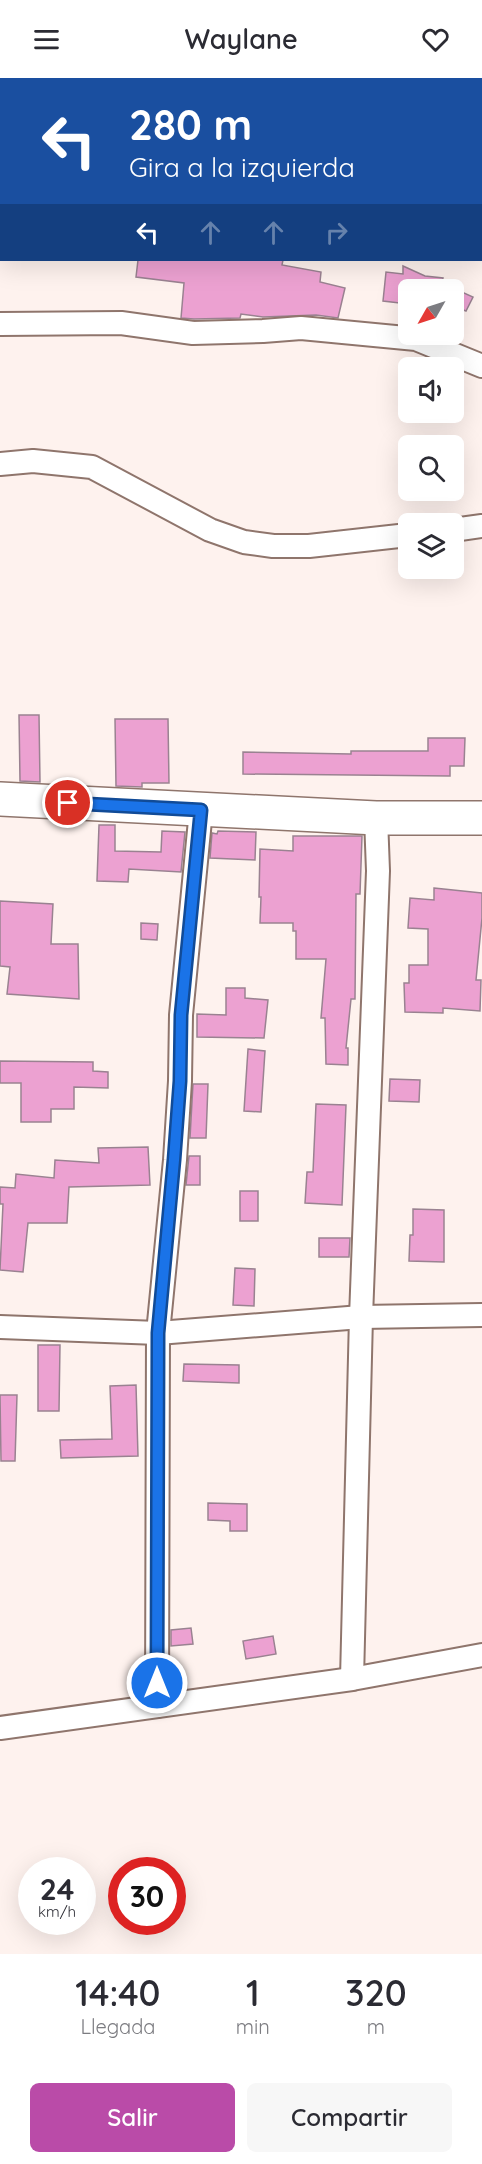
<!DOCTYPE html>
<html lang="es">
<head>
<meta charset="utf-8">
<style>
	body { margin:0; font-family:Quicksand,sans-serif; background:#f7f7f7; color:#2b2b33; height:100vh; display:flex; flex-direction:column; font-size:22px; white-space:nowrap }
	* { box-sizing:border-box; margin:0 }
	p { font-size:20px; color:#7c7c81 }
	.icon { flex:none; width:33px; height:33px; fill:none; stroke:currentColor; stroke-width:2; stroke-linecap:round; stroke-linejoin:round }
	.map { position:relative; height:1876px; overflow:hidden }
	.sheet { display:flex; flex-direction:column; background:#fff; flex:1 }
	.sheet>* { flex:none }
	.top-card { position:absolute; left:0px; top:0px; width:483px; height:183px; box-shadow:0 6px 24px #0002; background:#1a4fa0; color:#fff; overflow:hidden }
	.needle { width:39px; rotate:231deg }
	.buttons { position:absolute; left:398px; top:201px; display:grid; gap:12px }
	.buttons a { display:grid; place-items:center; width:66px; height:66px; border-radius:9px; background:#fff; box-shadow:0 6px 24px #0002; font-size:30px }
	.speed { position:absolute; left:18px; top:1779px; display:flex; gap:12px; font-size:30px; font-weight:700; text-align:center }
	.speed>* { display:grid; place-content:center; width:78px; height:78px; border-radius:50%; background:#fff; box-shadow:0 6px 24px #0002; line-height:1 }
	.speed small { font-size:15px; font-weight:400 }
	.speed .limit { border:9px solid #d22; background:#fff; color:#111 }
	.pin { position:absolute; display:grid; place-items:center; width:51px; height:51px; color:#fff; margin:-26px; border:3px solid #fff; border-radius:50%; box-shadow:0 2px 6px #0007 }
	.me { position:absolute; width:66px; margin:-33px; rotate:0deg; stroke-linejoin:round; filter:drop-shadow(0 0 4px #0008) }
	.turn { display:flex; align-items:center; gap:21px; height:126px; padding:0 30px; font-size:27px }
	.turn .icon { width:78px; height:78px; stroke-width:2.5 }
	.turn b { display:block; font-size:42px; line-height:51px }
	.lanes { display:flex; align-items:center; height:57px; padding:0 30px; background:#0003; justify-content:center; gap:30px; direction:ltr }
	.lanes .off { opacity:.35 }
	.eta { display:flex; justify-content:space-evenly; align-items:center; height:102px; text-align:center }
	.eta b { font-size:36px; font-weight:600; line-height:42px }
	.button { display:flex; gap:12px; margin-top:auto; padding:12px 30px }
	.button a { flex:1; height:69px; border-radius:9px; background:#ba4ba8; color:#fff; font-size:24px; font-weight:600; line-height:69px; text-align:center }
	.button a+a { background:#f7f7f7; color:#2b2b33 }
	header { display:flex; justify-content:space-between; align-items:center; height:78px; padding:0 30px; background:#fff; font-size:27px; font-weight:600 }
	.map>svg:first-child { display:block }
	.building { fill:#eca1d1; stroke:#9a8291; stroke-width:1.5 }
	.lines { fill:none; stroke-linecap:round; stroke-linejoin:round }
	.street-casing { stroke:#8f756c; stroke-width:26 }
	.secondary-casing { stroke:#8f756c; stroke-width:36 }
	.street { stroke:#fff; stroke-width:22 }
	.secondary { stroke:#fff; stroke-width:33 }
	.route-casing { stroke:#114b97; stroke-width:15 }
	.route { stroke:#1a73e8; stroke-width:10 }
</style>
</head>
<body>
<header><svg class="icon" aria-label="menu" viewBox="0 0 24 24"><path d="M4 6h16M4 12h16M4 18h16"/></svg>Waylane<svg class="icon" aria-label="heart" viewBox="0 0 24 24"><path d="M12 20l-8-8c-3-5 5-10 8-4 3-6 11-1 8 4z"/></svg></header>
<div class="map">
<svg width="482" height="1876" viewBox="0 0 482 1876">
	<rect width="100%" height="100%" fill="#fef2ee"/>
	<g class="building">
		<path d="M138,182H283L282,187L321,194L320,204L345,210L338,240L316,237L263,239L241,236L240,240L194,241L181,240L184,205L136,199Z"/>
		<path d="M403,188L425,198L443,200L442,205L473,219L466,233L453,228V212H408V226L383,223L386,194L403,196Z"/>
		<path d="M19,637H39L40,704L20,703Z"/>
		<path d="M115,641H168L169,705H142V709L116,708Z"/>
		<path d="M428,660H465L464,688H450V698L243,696V674L351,676V673H428Z"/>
		<path d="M99,747H115V773L161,774L162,753L185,754L181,794L129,791L128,804L97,803Z"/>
		<path d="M218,753L256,754L255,782L210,780L212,755L217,756Z"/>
		<path d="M293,758H362L360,816H356L355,921H351L346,970H348V987L326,986L325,940H321L326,881H296V853H293V845H260L261,819H259L260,771L293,773Z"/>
		<path d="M434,810L482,815V840L476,902H481L480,933L443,930V935L405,934L404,905H409V887H428V851L408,850L410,820L434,822Z"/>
		<path d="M0,823L53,826L51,866H78L79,921L7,916L10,889L0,888Z"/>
		<path d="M141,845L158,846L157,862L141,861Z"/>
		<path d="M226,910H245V920L268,922L264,960L197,959V936L226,937Z"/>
		<path d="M248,971L265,973L261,1034L244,1033Z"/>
		<path d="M0,983L93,984V993L108,994V1010L74,1009V1031H51V1044H21V1005H0Z"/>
		<path d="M390,1001L420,1002L419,1024L389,1023Z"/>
		<path d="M193,1006H208L206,1060H190Z"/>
		<path d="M316,1026L346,1027L342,1127L305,1125L307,1094H313Z"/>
		<path d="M148,1069L150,1107L69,1109L67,1145H28L23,1194L0,1192L3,1126H0V1109L15,1110L16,1096L54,1100L55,1082L99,1085L98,1070Z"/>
		<path d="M189,1078H200V1107H186Z"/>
		<rect x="240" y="1113" width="18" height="30"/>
		<path d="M413,1131L444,1132V1184L409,1183L410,1157H413Z"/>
		<path d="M319,1160H350L349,1179H319Z"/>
		<path d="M235,1190L255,1191L254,1228L233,1227Z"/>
		<path d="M38,1267H60L59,1333H38Z"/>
		<path d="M184,1286L239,1287V1305L183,1303Z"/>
		<path d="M136,1307L138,1378L61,1380L60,1362L112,1361L110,1308Z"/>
		<path d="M0,1317H17L15,1383H1Z"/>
		<path d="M208,1425L247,1426V1453H230V1443L208,1442Z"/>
		<path d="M191,1550L193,1566L171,1568V1552Z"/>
		<path d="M273,1558L276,1576L246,1581L243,1563Z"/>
	</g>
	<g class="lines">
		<g class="street-casing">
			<g id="street">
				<path d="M127,2V0"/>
				<path d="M0,22L2,21"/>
				<path d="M0,246L121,245L193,255L263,253L301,250L416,261L482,288"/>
				<path d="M0,386L33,383L92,389L210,452L244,464L273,468H309L408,457"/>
				<path d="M453,452L482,448"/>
				<path d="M0,1249L158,1255L361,1239L482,1237"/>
				<path d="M352,1601L361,1239L378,793L376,740"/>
				<path d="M157,1628L158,1255L175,1082L180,1003L181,937L201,732"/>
				<path d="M0,1650L352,1601L482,1577"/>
			</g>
		</g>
		<g class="secondary-casing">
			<path id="secondary" d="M0,721L376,740H482"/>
		</g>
		<use href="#street" class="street"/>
		<use href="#secondary" class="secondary"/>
	</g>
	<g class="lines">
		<g class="route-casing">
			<path id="route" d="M68,725L201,732L181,937L180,1003L174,1082L158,1255L157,1605"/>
		</g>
		<use href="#route" class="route"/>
	</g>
</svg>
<div class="buttons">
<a><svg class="needle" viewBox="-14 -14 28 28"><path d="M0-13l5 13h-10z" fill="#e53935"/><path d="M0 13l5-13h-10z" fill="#7c7c81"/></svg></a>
<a><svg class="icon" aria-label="sound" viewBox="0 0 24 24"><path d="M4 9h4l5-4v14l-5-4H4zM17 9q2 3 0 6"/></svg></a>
<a><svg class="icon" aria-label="search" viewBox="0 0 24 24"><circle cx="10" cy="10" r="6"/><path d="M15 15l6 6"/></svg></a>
<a><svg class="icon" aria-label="layers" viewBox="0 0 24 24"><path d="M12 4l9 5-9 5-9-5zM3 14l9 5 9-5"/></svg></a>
</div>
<div class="speed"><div>24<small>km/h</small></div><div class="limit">30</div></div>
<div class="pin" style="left:68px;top:725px;background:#d93025"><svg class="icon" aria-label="arrive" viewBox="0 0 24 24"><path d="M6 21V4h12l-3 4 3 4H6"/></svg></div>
<svg class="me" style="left:157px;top:1605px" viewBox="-20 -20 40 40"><circle r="17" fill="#1a73e8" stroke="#fff" stroke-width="3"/><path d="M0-11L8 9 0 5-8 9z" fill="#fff"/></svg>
<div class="top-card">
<div class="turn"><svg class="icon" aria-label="left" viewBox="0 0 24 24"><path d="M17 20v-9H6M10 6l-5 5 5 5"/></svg><div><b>280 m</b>Gira a la izquierda</div></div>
<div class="lanes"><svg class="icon" aria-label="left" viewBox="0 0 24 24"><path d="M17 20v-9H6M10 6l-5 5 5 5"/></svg><svg class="icon off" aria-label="ahead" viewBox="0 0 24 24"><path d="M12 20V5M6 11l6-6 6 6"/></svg><svg class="icon off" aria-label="ahead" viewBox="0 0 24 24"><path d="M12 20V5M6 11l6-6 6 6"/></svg><svg class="icon off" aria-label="right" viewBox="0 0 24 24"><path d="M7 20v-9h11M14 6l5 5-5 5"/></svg></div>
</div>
</div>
<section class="sheet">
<div class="eta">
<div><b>14:40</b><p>Llegada</p></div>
<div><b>1</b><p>min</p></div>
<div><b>320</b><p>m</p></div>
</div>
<div class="button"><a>Salir</a><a>Compartir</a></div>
</section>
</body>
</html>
